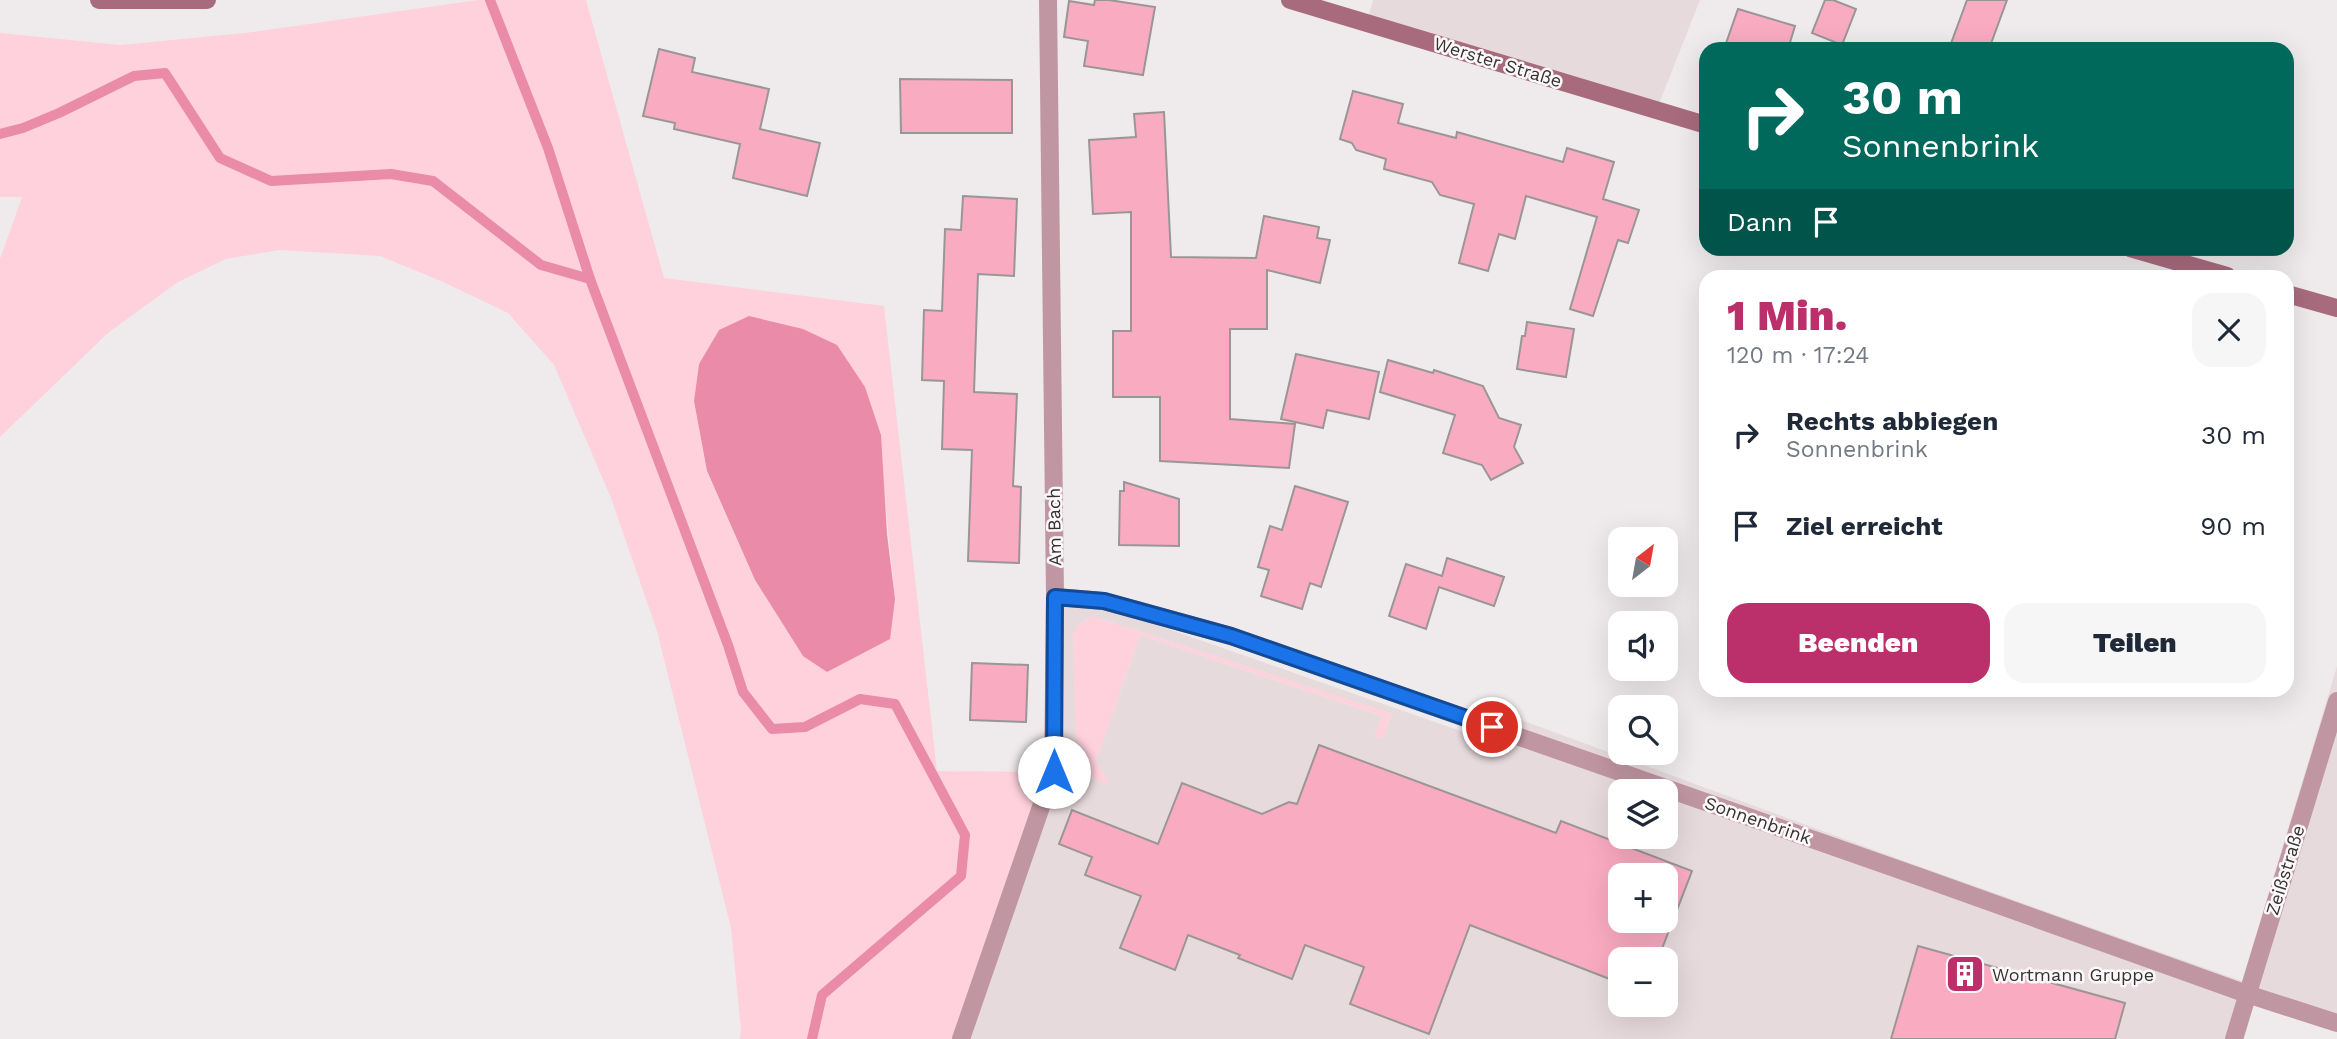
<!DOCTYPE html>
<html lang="de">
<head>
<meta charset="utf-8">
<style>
	body { margin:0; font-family:"Work Sans",sans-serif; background:#f6f6f7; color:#1f2937; height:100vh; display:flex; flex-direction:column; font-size:26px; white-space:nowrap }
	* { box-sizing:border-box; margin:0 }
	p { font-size:23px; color:#747a83 }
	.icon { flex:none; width:38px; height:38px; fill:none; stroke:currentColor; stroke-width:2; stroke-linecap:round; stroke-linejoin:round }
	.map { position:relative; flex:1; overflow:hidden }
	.panel { position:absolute; left:1699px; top:270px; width:595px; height:427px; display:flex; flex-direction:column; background:#fff; border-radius:21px; box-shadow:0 7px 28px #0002 }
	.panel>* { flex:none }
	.top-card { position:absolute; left:1699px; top:42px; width:595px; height:214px; border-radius:21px; box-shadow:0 7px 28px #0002; background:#00695c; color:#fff; overflow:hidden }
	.needle { width:46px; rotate:31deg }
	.fabs { position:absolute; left:1608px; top:527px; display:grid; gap:14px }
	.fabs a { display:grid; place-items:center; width:70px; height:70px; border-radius:14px; background:#fff; box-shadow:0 7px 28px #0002; font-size:35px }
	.pin { position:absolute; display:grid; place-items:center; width:60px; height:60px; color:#fff; margin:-30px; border:4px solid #fff; border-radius:50%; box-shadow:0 2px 7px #0007 }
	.me { position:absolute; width:77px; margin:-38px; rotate:0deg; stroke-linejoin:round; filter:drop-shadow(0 0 5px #0008) }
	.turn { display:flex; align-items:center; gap:24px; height:147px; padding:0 28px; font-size:32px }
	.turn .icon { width:91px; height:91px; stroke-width:2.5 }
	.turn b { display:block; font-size:49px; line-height:60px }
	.then { display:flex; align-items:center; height:66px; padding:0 28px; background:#0003; gap:14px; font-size:26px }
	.round { display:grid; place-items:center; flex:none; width:74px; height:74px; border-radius:21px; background:#f6f6f7 }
	.summary { display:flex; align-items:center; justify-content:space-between; height:119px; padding:0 28px }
	h1 { font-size:42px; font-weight:800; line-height:52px; color:#bb306a }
	.primary-button { display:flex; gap:14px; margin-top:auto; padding:14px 28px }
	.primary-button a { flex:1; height:80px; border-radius:21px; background:#bb306a; color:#fff; font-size:28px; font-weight:800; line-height:80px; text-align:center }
	.primary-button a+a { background:#f6f6f7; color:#1f2937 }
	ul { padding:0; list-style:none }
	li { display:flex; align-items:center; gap:21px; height:91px; padding:0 28px }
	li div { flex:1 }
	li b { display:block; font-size:26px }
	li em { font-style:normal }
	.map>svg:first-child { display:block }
	.built { fill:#e7dadd; fill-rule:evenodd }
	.green { fill:#fed1dd; fill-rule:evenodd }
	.water { fill:#e98ba9 }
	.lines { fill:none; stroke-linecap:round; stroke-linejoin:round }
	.stream { stroke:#e98ba9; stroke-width:10 }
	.building { fill:#f9abc2; stroke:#9a9697; stroke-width:2; fill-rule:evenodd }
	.street { stroke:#c096a2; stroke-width:18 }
	.secondary { stroke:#a86b7e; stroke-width:18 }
	.route-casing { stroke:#114b97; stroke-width:18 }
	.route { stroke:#1a73e8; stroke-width:12 }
	.labels { text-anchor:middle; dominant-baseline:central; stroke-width:5; stroke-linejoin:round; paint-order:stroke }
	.street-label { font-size:18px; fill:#343333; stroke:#fdf8f9 }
	.poi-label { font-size:18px; fill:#343333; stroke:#fdf8f9; text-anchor:start }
</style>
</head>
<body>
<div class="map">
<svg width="2337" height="1039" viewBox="0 0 2337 1039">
	<rect width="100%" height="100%" fill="#efebec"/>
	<g class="built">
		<path d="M1373,0H1700L1655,114L1366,26Z"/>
		<path d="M1059,602L1105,607L1475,736L1486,707L1907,862L2242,981L2337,666V1032L2253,1004L2244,1039H965L1063,772ZM1092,616L1389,713L1390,718L1383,738L1375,736L1382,716L1140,635L1096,761L1109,784L1077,773L1078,626ZM1620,791H1666V836H1620ZM1620,875H1666V920H1620ZM1620,959H1666V1004H1620Z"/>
	</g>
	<g class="green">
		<path d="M478,0H586L664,278L884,306L937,771L1063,772L965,1039H740L741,1030L731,928L657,631L611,498L554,365L508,313L441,281L380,256L279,250L226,259L178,282L108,333L0,437V259L22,197H0V33L120,45L245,33ZM719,330L884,490L895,599L803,656L755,580L707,472L694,401L699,364Z"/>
		<path d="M1092,616L1389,713L1390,717L1383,739L1375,736L1382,716L1140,635L1096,761L1110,785L1077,773L1073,634L1078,626Z"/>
	</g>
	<path class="water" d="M749,316L803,329L837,345L865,387L881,435L887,534L895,599L890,639L827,672L803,656L755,580L707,471L694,401L699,364L719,330Z"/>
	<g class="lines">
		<g class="stream">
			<path d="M490,0L548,148L590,279"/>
			<path d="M0,134L23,128L59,113L134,76L165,73L220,158L271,181L391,174L433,181L541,265L590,279L728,645L743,692L772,729L805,727L860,699L895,704L965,835L961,876L822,995L812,1039"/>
		</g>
	</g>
	<g class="building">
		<path d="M1095,0H1109L1155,7L1143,75L1084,66L1088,41L1064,37L1069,1L1094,5Z"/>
		<path d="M1825,0H1833L1856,9L1842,45L1812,33Z"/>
		<path d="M1967,0H2007L1989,49H1949Z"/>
		<path d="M1738,9L1795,26L1788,49H1724Z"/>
		<path d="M659,49L695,58L692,72L769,89L760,129L820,143L807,196L733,178L740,144L674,129L675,123L643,116Z"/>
		<path d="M900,79L1012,80V133H901Z"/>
		<path d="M1353,91L1403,104L1398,123L1456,138L1457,132L1563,162L1567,148L1614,162L1603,199L1639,210L1628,243L1618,240L1593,316L1570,309L1597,217L1526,196L1515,239L1499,234L1488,271L1459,263L1474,204L1440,195L1432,182L1384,169L1386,159L1356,150L1352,143L1340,139Z"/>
		<path d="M1164,112L1171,257L1256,258L1264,216L1319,227L1317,238L1330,240L1320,283L1267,270V329H1230V419L1295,424L1289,468L1160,461V397H1113V331H1131V212L1093,214L1089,140L1136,137L1134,114Z"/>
		<path d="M963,196L1017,199L1014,276L978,274L974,392L1017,394L1013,486L1021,487L1019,563L968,561L972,450L942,449L944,381L922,380L924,310L942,311L945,229L961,230Z"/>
		<path d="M1527,322L1574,329L1566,377L1517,369L1522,336H1525Z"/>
		<path d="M1296,354L1379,372L1369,419L1327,410L1323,428L1281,419Z"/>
		<path d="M1388,360L1433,373L1434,370L1483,386L1499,418L1521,425L1514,447L1523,463L1491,480L1482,465L1443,453L1455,415L1380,392Z"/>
		<path d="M1124,482L1179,499V546L1119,545L1120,491H1124Z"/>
		<path d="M1295,486L1348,502L1321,587L1310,583L1302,609L1261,596L1269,570L1258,567L1270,526L1282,530Z"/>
		<path d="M1447,558L1504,577L1494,606L1439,587L1426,629L1389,616L1406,564L1442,576Z"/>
		<path d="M972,663L1028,665L1026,722L970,720Z"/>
		<path d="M1319,745L1556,833L1561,821L1692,871L1658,959H1620V983L1470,925L1429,1034L1350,1004L1364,967L1305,945L1292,979L1238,958L1240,955L1188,935L1175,970L1120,948L1141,896L1085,875L1092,857L1059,844L1072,810L1158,844L1182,783L1262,814L1289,802L1297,804ZM1620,875H1666V920H1620Z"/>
		<path d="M1918,946L2125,1003L2115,1039H1891Z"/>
	</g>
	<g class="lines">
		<g class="street">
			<path d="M1055,597L1104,601L1231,636L1920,877L2247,994L2337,1023"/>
			<path d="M961,1039L1053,772L1055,597L1048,0"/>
			<path d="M2234,1039L2337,701"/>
		</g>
		<g class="secondary">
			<path d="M99,0H207"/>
			<path d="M1290,0L1706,125"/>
			<path d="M2130,248L2227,276"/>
			<path d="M2287,294L2337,308"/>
		</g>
	</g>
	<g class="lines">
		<g class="route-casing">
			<path id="route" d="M1054,772L1055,597L1104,601L1231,636L1492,727"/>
		</g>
		<use href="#route" class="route"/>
	</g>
	<defs>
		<g id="building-square" transform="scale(2.0125)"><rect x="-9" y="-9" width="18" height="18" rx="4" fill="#bb306a" stroke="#fdf8f9"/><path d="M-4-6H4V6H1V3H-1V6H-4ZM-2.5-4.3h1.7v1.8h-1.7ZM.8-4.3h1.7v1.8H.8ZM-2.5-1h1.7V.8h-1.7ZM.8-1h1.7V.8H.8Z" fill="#fff"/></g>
	</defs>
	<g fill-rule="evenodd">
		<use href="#building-square" x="1965" y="974"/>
	</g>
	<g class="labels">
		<g class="street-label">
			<text transform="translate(1498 62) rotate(17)">Werster Straße</text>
			<text transform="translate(1054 527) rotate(-91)">Am Bach</text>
			<text transform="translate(1758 820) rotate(19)">Sonnenbrink</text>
			<text transform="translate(2285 870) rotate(-73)">Zeißstraße</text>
		</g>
		<g class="poi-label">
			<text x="1992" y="974">Wortmann Gruppe</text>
		</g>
	</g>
</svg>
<div class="fabs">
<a><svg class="needle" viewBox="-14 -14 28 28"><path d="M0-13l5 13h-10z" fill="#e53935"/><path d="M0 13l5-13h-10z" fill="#747a83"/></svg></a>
<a><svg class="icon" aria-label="sound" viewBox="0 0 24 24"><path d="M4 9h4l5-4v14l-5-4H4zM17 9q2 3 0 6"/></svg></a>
<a><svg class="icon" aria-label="search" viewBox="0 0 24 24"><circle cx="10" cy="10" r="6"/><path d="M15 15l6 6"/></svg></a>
<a><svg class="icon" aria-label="layers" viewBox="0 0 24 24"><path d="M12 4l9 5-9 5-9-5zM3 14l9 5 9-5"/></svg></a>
<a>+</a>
<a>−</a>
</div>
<div class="pin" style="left:1492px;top:727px;background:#d93025"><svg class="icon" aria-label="arrive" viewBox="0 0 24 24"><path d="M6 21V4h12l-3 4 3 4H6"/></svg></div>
<svg class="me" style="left:1054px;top:772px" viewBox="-20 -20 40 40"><circle r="19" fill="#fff"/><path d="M0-13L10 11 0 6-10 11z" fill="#1a73e8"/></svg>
<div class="top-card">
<div class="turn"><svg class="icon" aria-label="right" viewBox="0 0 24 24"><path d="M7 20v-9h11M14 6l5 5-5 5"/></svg><div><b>30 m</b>Sonnenbrink</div></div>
<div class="then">Dann<svg class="icon" aria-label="arrive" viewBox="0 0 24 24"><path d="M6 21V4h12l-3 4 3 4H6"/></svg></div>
</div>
<section class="panel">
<div class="summary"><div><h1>1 Min.</h1><p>120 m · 17:24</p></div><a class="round"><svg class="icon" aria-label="close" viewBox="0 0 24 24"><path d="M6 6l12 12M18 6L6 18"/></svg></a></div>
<ul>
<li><svg class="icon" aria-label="right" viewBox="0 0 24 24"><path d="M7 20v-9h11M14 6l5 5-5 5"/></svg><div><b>Rechts abbiegen</b><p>Sonnenbrink</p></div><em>30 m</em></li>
<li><svg class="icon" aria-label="arrive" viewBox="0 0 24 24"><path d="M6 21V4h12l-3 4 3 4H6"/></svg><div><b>Ziel erreicht</b></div><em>90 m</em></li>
</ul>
<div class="primary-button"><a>Beenden</a><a>Teilen</a></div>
</section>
</div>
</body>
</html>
